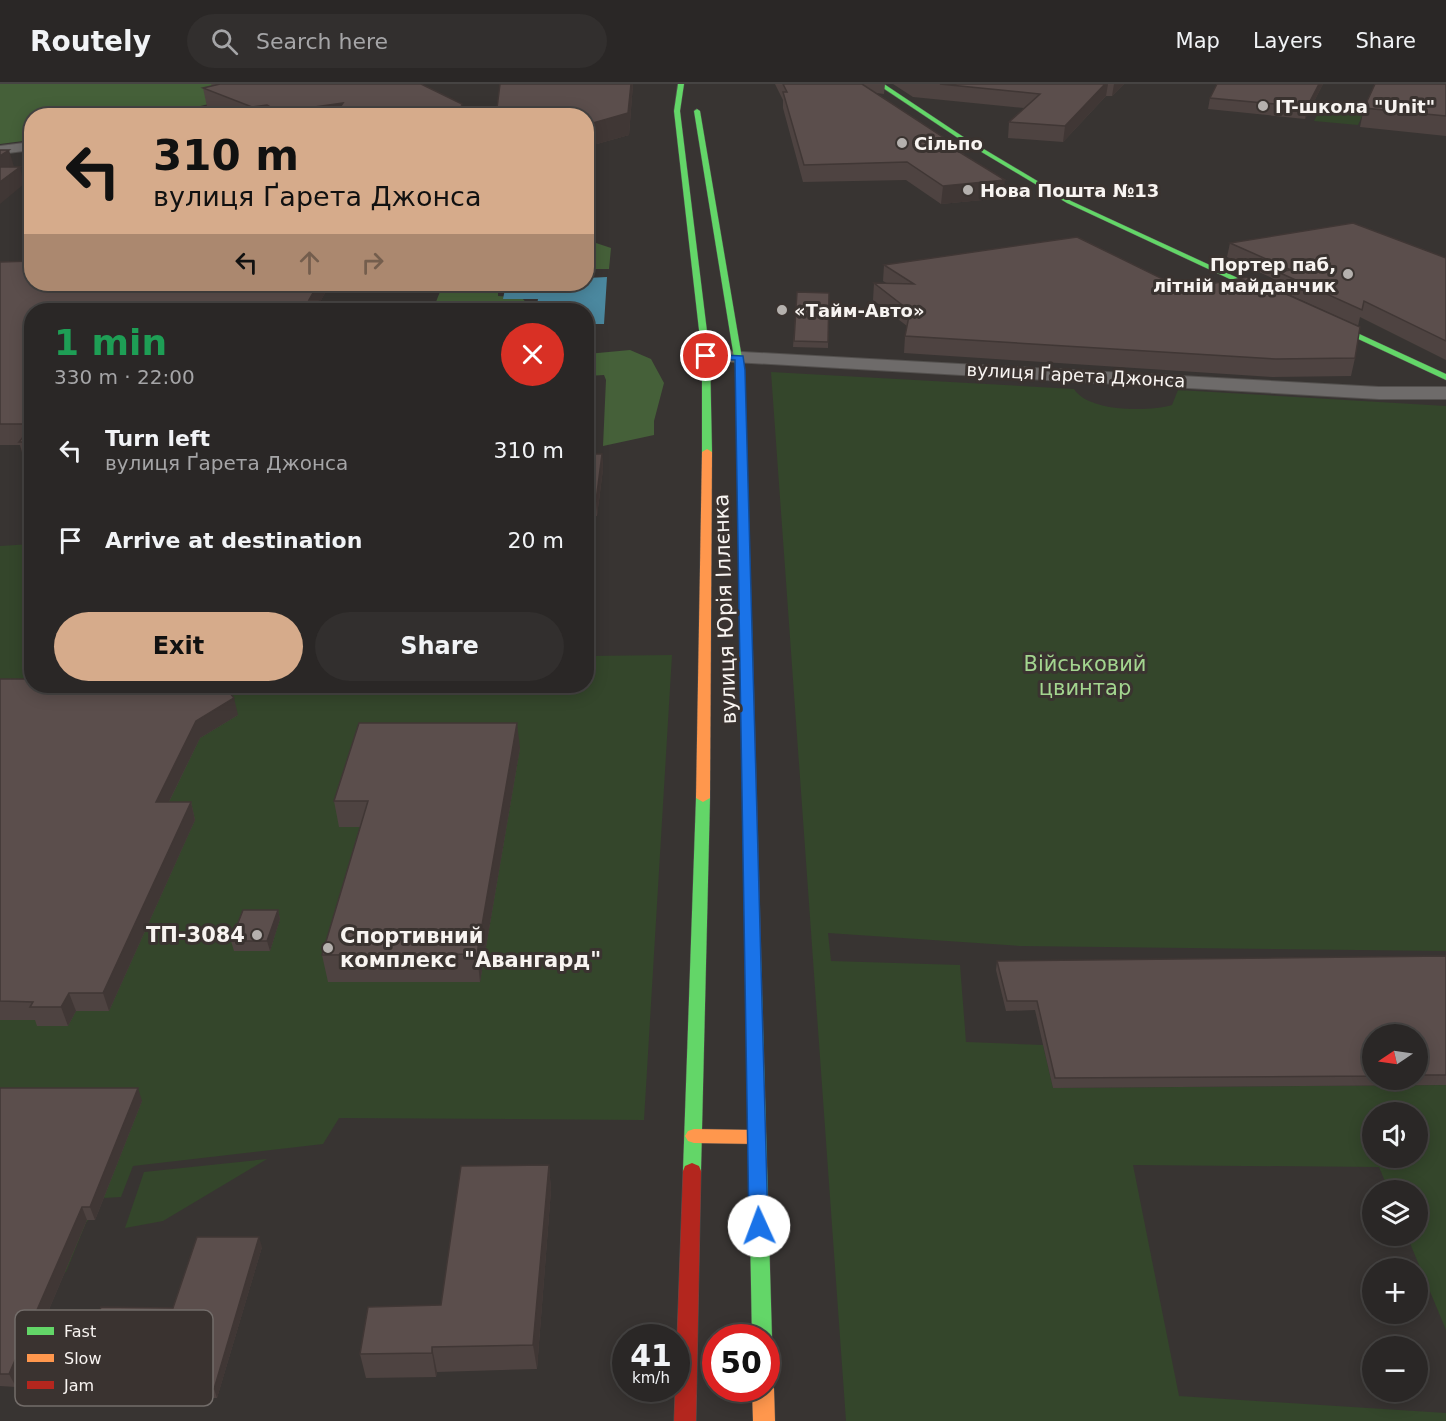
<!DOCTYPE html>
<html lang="en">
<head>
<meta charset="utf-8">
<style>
	body { margin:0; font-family:"DejaVu Sans",sans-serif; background:#322f2e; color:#f1f3f6; height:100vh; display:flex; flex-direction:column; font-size:22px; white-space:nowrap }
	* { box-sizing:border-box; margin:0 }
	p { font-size:20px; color:#a5a5a7 }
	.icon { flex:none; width:33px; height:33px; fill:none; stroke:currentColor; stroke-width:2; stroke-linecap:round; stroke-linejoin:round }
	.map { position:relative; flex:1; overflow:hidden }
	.side { position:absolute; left:24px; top:219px; width:570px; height:390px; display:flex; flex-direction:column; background:#2a2726; border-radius:24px; box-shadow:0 3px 15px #0003,0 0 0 2px #464443 }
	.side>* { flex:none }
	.guide { position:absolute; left:24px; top:24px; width:570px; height:183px; border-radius:24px; box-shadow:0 3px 15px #0003,0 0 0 2px #464443; background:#d6ab8b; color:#111; overflow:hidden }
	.needle { width:39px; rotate:257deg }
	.tools { position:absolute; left:1362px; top:940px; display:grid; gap:12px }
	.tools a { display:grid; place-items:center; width:66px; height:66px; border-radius:50%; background:#2a2726; box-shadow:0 3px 15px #0003,0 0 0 2px #464443; font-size:30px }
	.speed { position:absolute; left:612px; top:1240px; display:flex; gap:12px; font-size:30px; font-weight:700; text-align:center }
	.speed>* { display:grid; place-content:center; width:78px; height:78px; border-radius:50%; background:#2a2726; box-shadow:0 3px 15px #0003,0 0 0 2px #464443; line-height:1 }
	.speed small { font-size:15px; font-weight:400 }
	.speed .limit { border:9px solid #d22; background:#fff; color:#111 }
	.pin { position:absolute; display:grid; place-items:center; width:51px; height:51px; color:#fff; margin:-26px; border:3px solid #fff; border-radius:50%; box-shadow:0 2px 6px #0007 }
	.me { position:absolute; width:66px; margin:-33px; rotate:358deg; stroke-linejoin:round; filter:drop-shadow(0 0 4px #0008) }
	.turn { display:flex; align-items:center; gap:21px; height:126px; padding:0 30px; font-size:27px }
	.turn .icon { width:78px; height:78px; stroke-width:2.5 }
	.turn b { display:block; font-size:42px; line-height:51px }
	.lanes { display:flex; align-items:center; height:57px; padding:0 30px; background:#0003; justify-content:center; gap:30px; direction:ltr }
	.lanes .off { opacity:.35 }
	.round { display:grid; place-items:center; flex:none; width:63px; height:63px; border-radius:32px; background:#322f2e }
	.head { display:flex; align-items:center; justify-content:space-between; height:102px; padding:0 30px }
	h1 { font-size:36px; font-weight:700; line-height:45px; color:#1e9e55 }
	.cta { display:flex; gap:12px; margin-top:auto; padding:12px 30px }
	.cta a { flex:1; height:69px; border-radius:36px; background:#d6ab8b; color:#111; font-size:24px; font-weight:700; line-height:69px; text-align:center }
	.cta a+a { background:#322f2e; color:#f1f3f6 }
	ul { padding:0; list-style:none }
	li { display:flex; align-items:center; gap:18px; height:90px; padding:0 30px }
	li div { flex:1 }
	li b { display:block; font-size:22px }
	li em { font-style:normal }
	header { display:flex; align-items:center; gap:36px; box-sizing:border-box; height:84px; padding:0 30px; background:#2a2726; border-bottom:2px solid #464443 }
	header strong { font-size:28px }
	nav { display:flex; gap:33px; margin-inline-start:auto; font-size:21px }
	.search { width:420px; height:54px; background:#322f2e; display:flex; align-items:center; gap:15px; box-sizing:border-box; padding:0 21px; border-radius:33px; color:#a5a5a7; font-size:22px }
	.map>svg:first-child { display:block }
	.green { fill:#34462b; fill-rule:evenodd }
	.forest { fill:#456039 }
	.water { fill:#4b889f }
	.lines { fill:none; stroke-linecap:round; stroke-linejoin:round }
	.street-casing { stroke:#53504e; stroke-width:2 }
	.fast-casing { stroke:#53504e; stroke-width:1 }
	.slow-casing { stroke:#53504e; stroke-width:1 }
	.jam-casing { stroke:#53504e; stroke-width:1 }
	.street { fill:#6e6b6a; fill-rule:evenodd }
	.fast { fill:#63d668; fill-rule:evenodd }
	.slow { fill:#ff974d; fill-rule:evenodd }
	.jam { fill:#b3261e; fill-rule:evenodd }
	.wall { fill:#4e4341; fill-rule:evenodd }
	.shaded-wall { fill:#403735 }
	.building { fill:#5b4e4c; stroke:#403735; stroke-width:1.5 }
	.route { fill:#1a73e8; stroke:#114b97; stroke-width:1.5 }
	.poi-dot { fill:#b5b1ae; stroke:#3a3330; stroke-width:2 }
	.labels { text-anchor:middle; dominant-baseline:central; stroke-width:6; stroke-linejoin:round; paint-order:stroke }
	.far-poi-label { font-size:18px; font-weight:bold; fill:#f8f4f1; stroke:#3a3330; text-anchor:start }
	.far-street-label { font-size:18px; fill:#f8f4f1; stroke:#3a3330 }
	.street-label { font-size:21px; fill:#f8f4f1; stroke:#3a3330 }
	.park-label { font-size:21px; fill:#a3d58f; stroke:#3a3330 }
	.poi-label { font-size:21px; font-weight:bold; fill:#f8f4f1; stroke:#3a3330; text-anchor:end }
	.key { fill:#3a3330; stroke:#736d6a; stroke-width:1.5 }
	.key-label { font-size:16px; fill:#f8f4f1 }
</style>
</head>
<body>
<header>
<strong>Routely</strong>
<div class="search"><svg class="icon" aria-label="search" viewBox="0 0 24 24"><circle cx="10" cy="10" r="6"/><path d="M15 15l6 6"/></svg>Search here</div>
<nav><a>Map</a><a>Layers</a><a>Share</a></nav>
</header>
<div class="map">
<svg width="1446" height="1337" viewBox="0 0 1446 1337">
	<rect width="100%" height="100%" fill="#383432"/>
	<g class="green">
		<path d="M1321,24L1364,28L1358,41L1314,37Z"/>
		<path d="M771,288L1074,305C1088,328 1148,328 1172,321L1178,306L1446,322V867L1020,862L828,849L831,877L960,881L966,958L1043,961L1053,1004L1446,1001V1246L1407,1152H1418V1107H1389L1379,1083L1133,1081L1179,1312L1446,1329V1337H846ZM1372,1029H1418V1074H1372Z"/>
		<path d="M31,460L32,602H586L587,572L672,571L644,1036L339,1034L323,1060L133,1082L121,1113L103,1114L86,1139L66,1188L0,1189V462Z"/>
		<path d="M267,1075L163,1137L125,1144L144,1088Z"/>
	</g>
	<g class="forest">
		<path d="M0,0H297L161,31L32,32L31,56L0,60Z"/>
		<path d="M587,156L611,164L609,185H587Z"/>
		<path d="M443,200H498V212L522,214L531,224L548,226H493L486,221L434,223Z"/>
		<path d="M630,266L651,275L664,299L654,337V351L603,362L606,296L604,291L587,292V270Z"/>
	</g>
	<path class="water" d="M607,193L604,240H587L586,226H536L538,215H503L506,200H586L587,194Z"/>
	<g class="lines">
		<g class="street-casing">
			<g id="street">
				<path d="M300,0H321L202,32H178Z"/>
				<path d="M32,58V66L0,70V62Z"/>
				<path d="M706,266L1379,303H1446V315H1379L699,276L696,272Z"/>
			</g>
		</g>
		<g class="fast-casing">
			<g id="fast">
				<path d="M678,0H684L680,27L710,272L712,368L707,371L702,368V272L674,27Z"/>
				<path d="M877,0H884L962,52L1071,117L1446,290V296L1067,119L958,54Z"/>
				<path d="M697,25L700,27L744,286L753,580L747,584L741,580L736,286L694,27Z"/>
				<path d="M703,710L710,714L701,1087L699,1092L692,1095L685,1092L683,1087L696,714Z"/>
				<path d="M753,869L759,871L761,875L772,1254L766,1262V1254H752L745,875L747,871Z"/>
			</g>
		</g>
		<g class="slow-casing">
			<g id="slow">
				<path d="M707,365L712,368L710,714L703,718L696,714L702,368Z"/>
				<path d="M694,1045L756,1046L762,1048L765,1053L762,1058L756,1060L694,1059L688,1057L685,1052L688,1047Z"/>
				<path d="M766,1297L771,1298L774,1305L775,1337H753L752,1305H766Z"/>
			</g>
		</g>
		<g class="jam-casing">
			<g id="jam">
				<path d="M747,576L753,580L761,875L759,879H747L745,875L741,580Z"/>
				<path d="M692,1079L699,1082L701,1087L696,1337H674L683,1087L685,1082Z"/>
			</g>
		</g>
		<use href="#street" class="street"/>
		<use href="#fast" class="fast"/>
		<use href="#slow" class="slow"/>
		<use href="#jam" class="jam"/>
	</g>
	<g class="wall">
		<path d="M211,0H421L463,32H209L203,4L212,2Z"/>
		<path d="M500,0H633L629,51L586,63V32H498L497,24Z"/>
		<path d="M775,0H885L884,10L876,9L965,72L1003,114L941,120L906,96L803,98L783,24V16Z"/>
		<path d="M893,0H1124L1112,12H1106L1063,58L1008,54L1009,38L1024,24L913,13Z"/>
		<path d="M1323,0L1305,35L1208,25L1210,14Z"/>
		<path d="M1446,0V52L1360,43L1364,24Z"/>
		<path d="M1230,159L1446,174V276L1360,233L1358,242L1275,204L1276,196L1227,173Z"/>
		<path d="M0,178L32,200H330L320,218L322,226H32V379H25L20,361H0Z"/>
		<path d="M884,181L1183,205L1355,274L1351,292L1272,293L904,269L905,252L907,242L873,216L874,199L888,200L883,197Z"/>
		<path d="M797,208L829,209L828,264L793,263Z"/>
		<path d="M586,370H602L603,385L597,432H586Z"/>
		<path d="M0,595L238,631L200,654L169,718H191L195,736L109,927H76L68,942H37L35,936H0Z"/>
		<path d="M520,664L480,898H328L322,871L360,743H339L334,717Z"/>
		<path d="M278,826L280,835L270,867H234L231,857Z"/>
		<path d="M1446,872V1001L1053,1004L1035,926L1006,927L996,886L997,877ZM1372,951H1418V996H1372Z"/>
		<path d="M0,1004L142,1017L95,1136H87L16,1303L0,1302Z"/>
		<path d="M549,1081L551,1106L537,1285L437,1288L436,1293L366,1294L360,1270L441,1221Z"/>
		<path d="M262,1163L217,1314H110L106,1304L111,1289H84L80,1280L173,1224Z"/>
	</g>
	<g class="shaded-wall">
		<path d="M631,0H633L629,51L586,63V41Z"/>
		<path d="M1105,0H1108L1106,12L1063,58L1065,42Z"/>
		<path d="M1114,0H1124L1112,12Z"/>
		<path d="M1319,0H1323L1305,35L1307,23Z"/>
		<path d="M343,19L345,32H279V28Z"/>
		<path d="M462,20L463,32H459Z"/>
		<path d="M267,21L269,32H253L252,23Z"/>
		<path d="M9,66L14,83L0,93V72Z"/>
		<path d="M20,83L24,100L0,120V98Z"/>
		<path d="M1005,96L1003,114L941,120L943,102Z"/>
		<path d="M318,200H330L320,218L322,226H311L309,216Z"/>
		<path d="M602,370L603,385L597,432L596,417Z"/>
		<path d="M234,614L238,631L200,654L160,736L156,718L196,637Z"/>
		<path d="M517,639L520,664L480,898L477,870Z"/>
		<path d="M191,718L195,736L109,927L103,909Z"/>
		<path d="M278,826L280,835L270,867L267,857Z"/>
		<path d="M69,909L76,927L68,942L61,923Z"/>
		<path d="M138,1004L142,1017L95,1136L90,1123Z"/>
		<path d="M549,1081L551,1106L537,1285L533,1261Z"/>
		<path d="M82,1123L87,1136L16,1303L9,1290Z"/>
		<path d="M259,1153L262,1163L217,1314L214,1305Z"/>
		<path d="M432,1263L437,1288L436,1293L432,1269Z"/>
	</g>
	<g class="building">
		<path d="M219,0H421L462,20L459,32H334L343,19L279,28L267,21L252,23L203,4L220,0Z"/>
		<path d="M500,0H631L628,29L586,41V32H529L497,24Z"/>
		<path d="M783,0H862L966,68L961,69L1005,96L943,102L907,78L804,81L783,8H787Z"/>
		<path d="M940,0H1105L1065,42L1009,38L1040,10Z"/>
		<path d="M1217,0H1319L1307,23L1210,14Z"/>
		<path d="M1375,0H1446V32L1364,24Z"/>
		<path d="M0,66H9L0,72Z"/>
		<path d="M0,83H20L0,98Z"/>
		<path d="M1353,139L1446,174V257L1364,217L1362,226L1278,188L1291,186L1230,159Z"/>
		<path d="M1077,153L1183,205L1248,193L1360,243L1355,274L1276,275L905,252L910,227L874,199L914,200L884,181Z"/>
		<path d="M32,177V200H318L309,216H320L315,226H32V340H0V178Z"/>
		<path d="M797,208L829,209L828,258L794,257Z"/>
		<path d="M32,342V358H19Z"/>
		<path d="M586,370H602L596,417H586Z"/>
		<path d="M0,595H32V602H224L234,614L196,637L156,718H191L103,909H69L61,923H30L33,918L0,917Z"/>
		<path d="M359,639H517L477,870L322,871L368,717H334Z"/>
		<path d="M243,826H278L267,857H231Z"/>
		<path d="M1446,872V991H1418V951H1372V992L1055,994L1037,917H1007L997,877Z"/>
		<path d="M0,1004H138L90,1123H82L9,1290H0Z"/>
		<path d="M549,1081L533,1261L432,1263V1269L360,1270L368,1223L441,1221L461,1082Z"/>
		<path d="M197,1153H259L214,1305L106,1304L115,1280H80L101,1223L173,1224Z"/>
	</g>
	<path class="route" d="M703,270L743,272L745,286L768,1142L765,1148L759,1150L752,1148L749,1142L735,276L706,275L703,274Z"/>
	<g class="poi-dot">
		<circle cx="1263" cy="22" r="6"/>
		<circle cx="902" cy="59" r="6"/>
		<circle cx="968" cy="106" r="6"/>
		<circle cx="1348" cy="190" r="6"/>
		<circle cx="782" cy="226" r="6"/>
		<circle cx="257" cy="851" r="6"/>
		<circle cx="328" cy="864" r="6"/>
	</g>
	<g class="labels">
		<g class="far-poi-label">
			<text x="1275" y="22">IT-школа "Unit"</text>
			<text x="914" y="59">Сільпо</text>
			<text x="980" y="106">Нова Пошта №13</text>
			<text x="1336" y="180" text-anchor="end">Портер паб,<tspan x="1336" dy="21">літній майданчик</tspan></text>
			<text x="794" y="226">«Тайм-Авто»</text>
		</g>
		<g class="far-street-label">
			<text transform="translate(1076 291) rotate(3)">вулиця Ґарета Джонса</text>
		</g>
		<g class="street-label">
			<text transform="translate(725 525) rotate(-92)">вулиця Юрія Іллєнка</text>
		</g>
		<g class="park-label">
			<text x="1085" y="580">Військовий<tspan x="1085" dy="24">цвинтар</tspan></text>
		</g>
		<g class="poi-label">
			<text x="245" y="851">ТП-3084</text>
			<text x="340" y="852" text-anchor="start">Спортивний<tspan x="340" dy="24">комплекс "Авангард"</tspan></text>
		</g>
	</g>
	<rect x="15" y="1226" width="198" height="96" rx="9" class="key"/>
	<rect x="27" y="1243" width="27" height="8" fill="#63d668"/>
	<rect x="27" y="1270" width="27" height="8" fill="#ff974d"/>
	<rect x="27" y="1297" width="27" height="8" fill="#b3261e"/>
	<g class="key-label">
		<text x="64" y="1253">Fast</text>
		<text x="64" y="1280">Slow</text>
		<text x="64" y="1307">Jam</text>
	</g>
</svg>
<div class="tools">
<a><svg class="needle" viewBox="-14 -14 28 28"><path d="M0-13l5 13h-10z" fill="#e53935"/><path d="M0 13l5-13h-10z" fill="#a5a5a7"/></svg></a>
<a><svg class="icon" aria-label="sound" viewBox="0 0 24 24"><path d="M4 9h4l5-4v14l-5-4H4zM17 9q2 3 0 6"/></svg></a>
<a><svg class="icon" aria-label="layers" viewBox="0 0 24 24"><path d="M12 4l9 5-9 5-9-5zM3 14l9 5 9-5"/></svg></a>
<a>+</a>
<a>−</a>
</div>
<div class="speed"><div>41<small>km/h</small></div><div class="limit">50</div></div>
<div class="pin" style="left:706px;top:272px;background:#d93025"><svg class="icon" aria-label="arrive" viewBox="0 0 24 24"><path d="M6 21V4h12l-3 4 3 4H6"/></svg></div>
<svg class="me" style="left:759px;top:1142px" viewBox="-20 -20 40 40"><circle r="19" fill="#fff"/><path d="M0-13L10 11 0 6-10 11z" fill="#1a73e8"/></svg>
<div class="guide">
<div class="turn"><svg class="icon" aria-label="left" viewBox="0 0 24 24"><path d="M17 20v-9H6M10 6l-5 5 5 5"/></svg><div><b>310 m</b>вулиця Ґарета Джонса</div></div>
<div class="lanes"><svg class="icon" aria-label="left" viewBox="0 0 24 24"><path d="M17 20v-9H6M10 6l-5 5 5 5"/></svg><svg class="icon off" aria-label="ahead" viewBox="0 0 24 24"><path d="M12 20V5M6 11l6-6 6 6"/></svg><svg class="icon off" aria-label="right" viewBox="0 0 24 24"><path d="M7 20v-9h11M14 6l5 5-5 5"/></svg></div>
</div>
<section class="side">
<div class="head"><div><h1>1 min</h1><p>330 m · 22:00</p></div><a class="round" style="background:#d93025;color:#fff"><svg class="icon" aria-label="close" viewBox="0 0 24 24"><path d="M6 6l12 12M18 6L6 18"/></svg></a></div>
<ul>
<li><svg class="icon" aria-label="left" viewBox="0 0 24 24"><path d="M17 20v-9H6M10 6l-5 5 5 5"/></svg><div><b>Turn left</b><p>вулиця Ґарета Джонса</p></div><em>310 m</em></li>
<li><svg class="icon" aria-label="arrive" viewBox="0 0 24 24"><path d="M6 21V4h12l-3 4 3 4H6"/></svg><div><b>Arrive at destination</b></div><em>20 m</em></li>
</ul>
<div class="cta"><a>Exit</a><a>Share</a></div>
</section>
</div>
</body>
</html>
